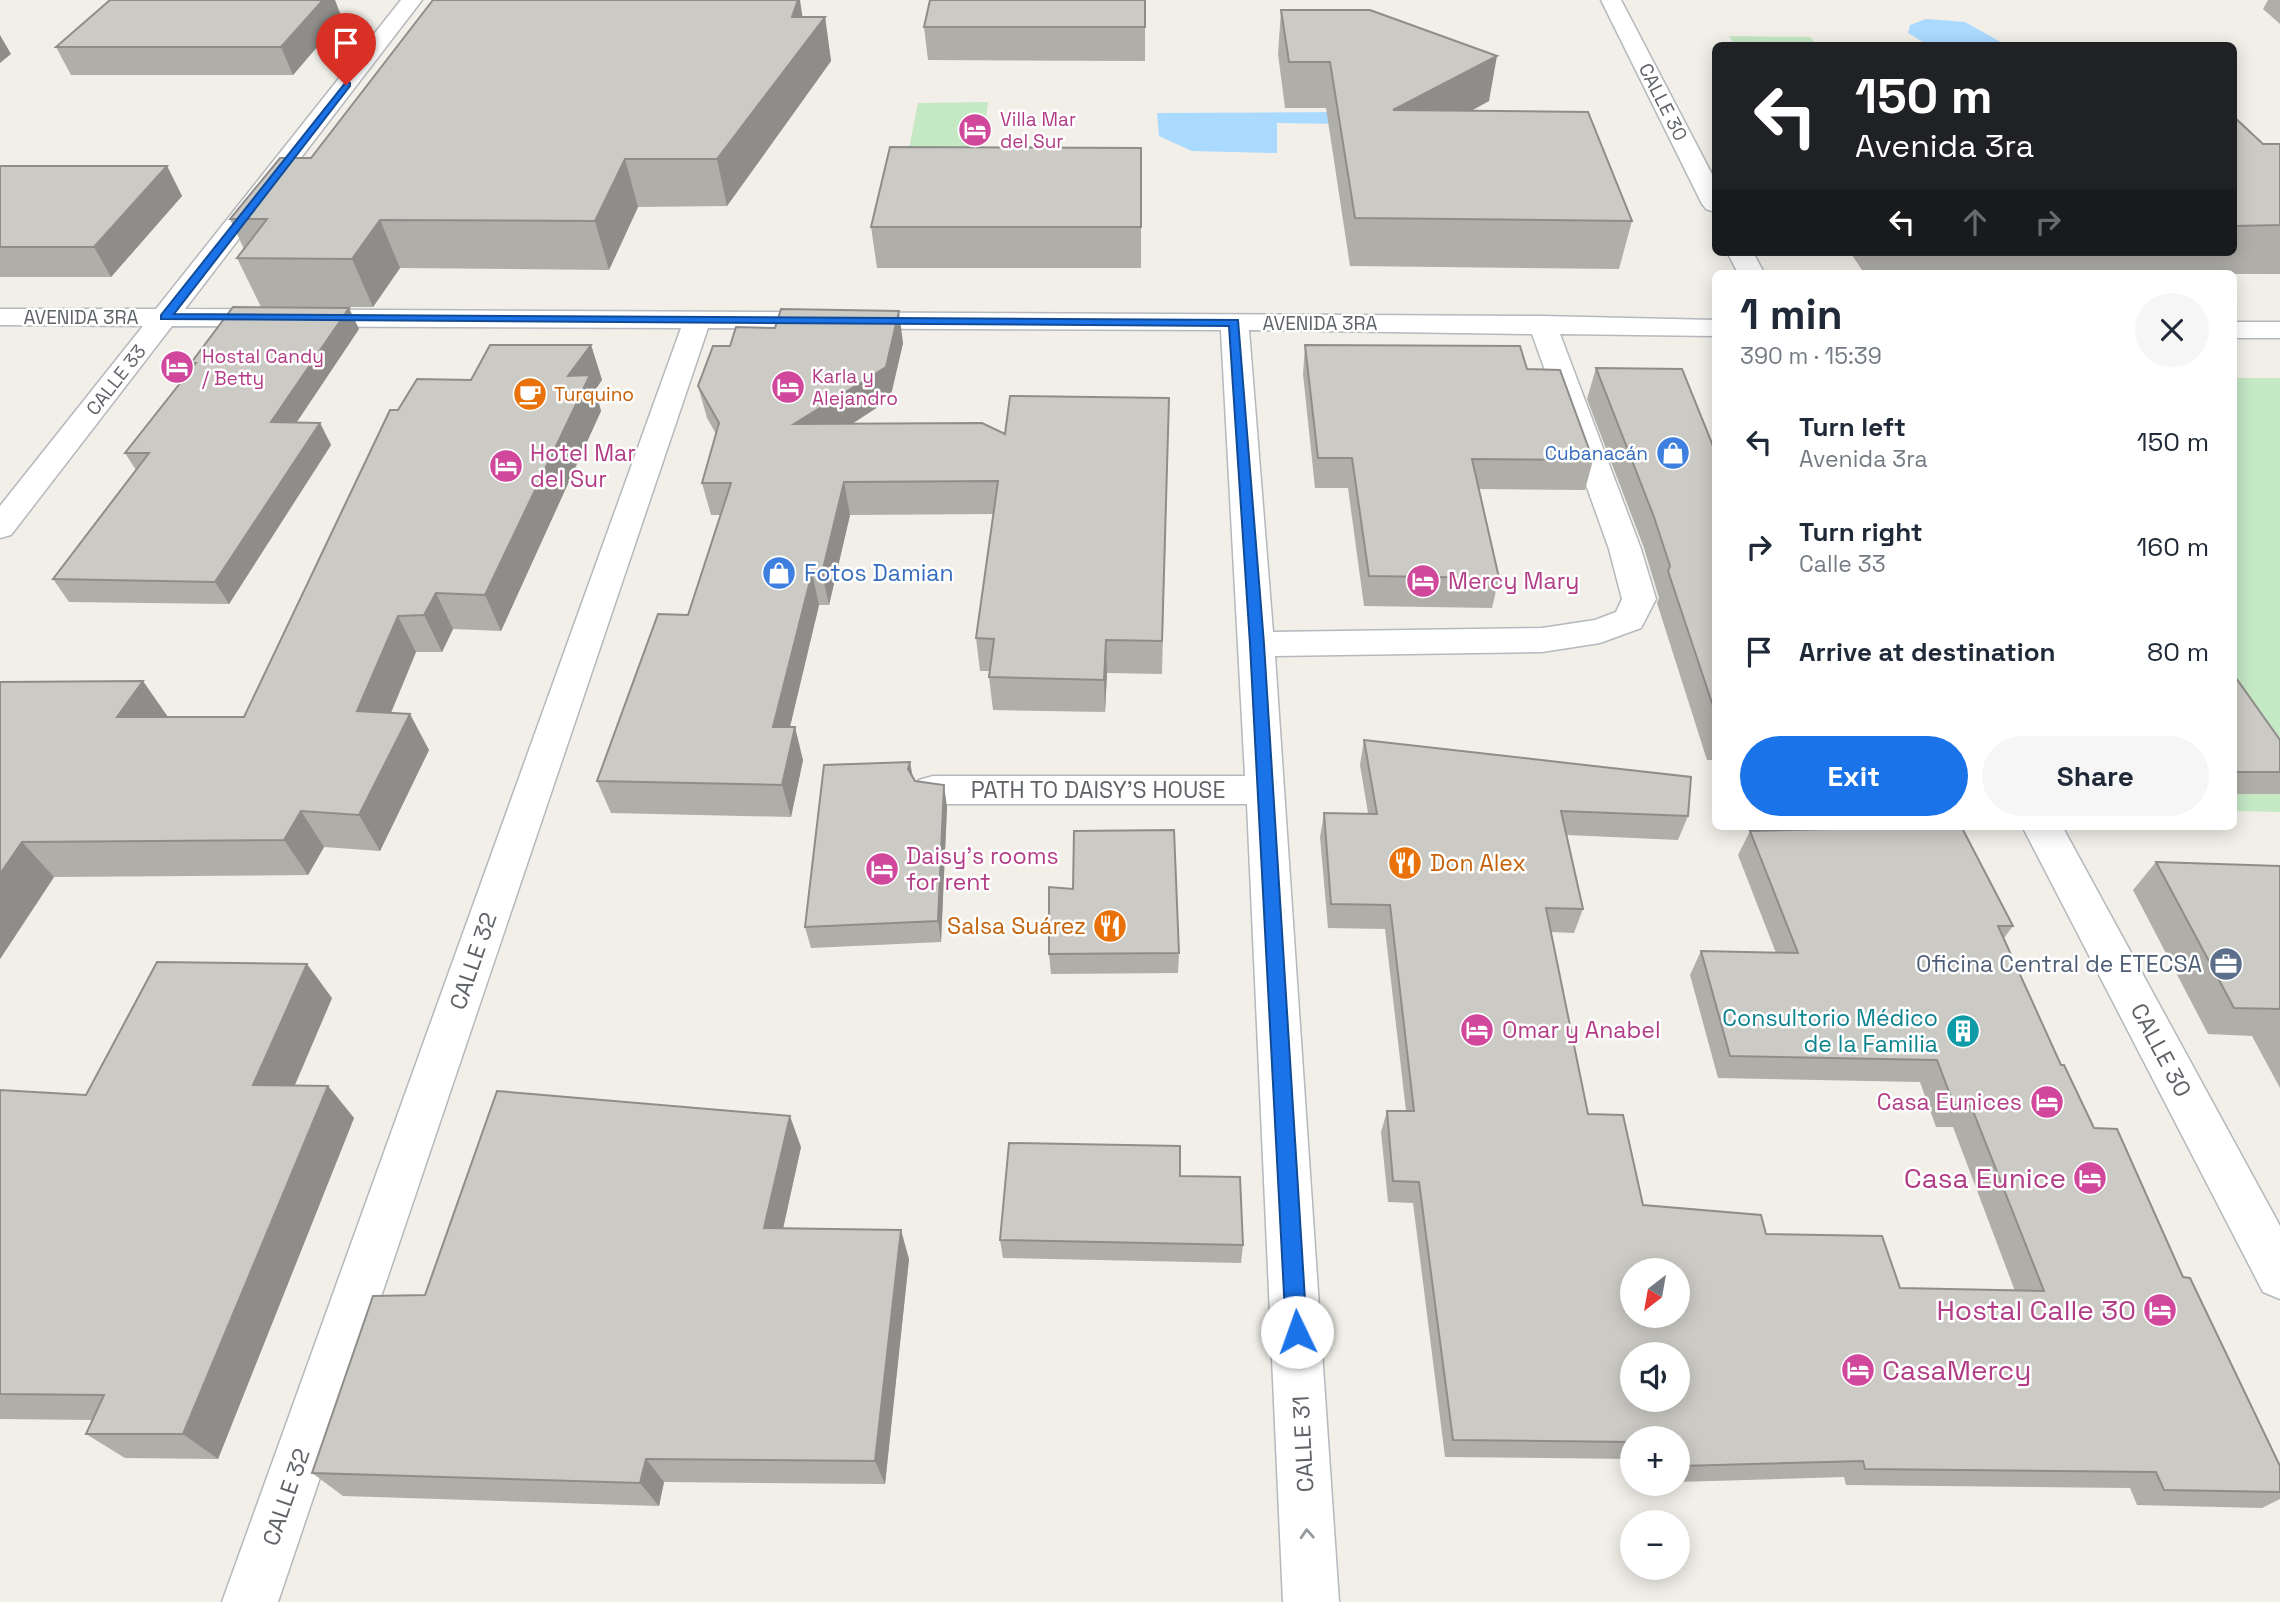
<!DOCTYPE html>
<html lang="en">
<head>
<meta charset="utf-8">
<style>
	body { margin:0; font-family:"Space Grotesk",sans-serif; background:#f6f6f7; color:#1f2937; height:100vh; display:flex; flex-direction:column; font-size:26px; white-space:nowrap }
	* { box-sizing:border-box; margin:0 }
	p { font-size:23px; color:#747a83 }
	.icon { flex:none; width:38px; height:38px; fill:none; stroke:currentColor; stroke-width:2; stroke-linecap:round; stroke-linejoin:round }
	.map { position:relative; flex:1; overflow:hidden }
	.details { position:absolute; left:1712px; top:270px; width:525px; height:560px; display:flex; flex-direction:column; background:#fff; border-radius:10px; box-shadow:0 4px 18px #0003 }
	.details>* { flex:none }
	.banner { position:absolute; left:1712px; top:42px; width:525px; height:214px; border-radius:10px; box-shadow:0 4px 18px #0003; background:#202124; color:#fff; overflow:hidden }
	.needle { width:46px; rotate:211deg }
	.fabs { position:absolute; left:1620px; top:1258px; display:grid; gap:14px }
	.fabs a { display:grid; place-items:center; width:70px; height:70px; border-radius:50%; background:#fff; box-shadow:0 4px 18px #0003; font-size:35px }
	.pin { position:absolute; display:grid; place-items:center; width:60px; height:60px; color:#fff; margin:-72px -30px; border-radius:50% 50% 50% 0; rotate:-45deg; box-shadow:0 0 7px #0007 }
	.pin .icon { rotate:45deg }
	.me { position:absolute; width:77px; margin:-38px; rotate:357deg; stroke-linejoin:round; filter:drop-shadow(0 0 5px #0008) }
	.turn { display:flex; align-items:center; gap:24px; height:147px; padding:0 28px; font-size:32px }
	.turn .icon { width:91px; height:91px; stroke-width:2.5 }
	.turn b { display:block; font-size:49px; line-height:60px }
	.lanes { display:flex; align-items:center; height:66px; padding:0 28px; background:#0003; justify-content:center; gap:35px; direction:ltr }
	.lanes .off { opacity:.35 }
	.round { display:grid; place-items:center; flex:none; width:74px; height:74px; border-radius:37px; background:#f6f6f7 }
	.overview { display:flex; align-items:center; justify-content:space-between; height:119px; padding:0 28px }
	h1 { font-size:42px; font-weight:800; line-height:52px }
	.action { display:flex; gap:14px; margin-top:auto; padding:14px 28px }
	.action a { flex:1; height:80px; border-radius:42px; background:#1a73e8; color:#fff; font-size:28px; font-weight:800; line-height:80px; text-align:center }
	.action a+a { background:#f6f6f7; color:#1f2937 }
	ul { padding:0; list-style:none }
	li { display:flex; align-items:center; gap:21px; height:105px; padding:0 28px }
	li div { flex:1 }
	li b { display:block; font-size:26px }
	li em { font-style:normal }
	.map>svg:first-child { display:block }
	.green { fill:#c5e8c5 }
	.water { fill:#aadaff }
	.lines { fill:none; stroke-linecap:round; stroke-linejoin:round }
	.minor-casing { stroke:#b5b8bc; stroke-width:3 }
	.minor { fill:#fff; fill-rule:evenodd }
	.wall { fill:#afaea9 }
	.shaded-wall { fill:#8f8d8a }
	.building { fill:#cccac5; stroke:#8f8d8a; stroke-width:2; fill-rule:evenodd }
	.oneway { stroke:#979a9d }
	.route { fill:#1a73e8; stroke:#114b97; stroke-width:2 }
	.labels { text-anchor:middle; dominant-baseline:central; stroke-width:5; stroke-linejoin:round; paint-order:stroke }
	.far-street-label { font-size:19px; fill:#5f6368; stroke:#fff }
	.far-hotel-label { font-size:19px; fill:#b23c85; stroke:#fff; text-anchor:start }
	.far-food-label { font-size:19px; fill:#c56008; stroke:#fff; text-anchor:start }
	.far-shop-label { font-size:19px; fill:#366cbe; stroke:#fff; text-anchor:end }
	.hotel-label { font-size:23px; fill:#b23c85; stroke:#fff; text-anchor:start }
	.shop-label { font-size:23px; fill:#366cbe; stroke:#fff; text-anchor:start }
	.street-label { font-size:23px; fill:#5f6368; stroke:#fff }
	.food-label { font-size:23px; fill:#c56008; stroke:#fff; text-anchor:start }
	.service-label { font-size:23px; fill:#4e5e75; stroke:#fff; text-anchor:end }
	.culture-label { font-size:23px; fill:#0d838f; stroke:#fff; text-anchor:end }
	.near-hotel-label { font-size:28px; fill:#b23c85; stroke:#fff; text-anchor:end }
</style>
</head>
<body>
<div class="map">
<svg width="2280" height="1602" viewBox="0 0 2280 1602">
	<rect width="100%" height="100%" fill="#f1efe8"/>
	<g class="green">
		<path d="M1729,36L1810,37L1817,45H1735Z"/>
		<path d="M988,102L982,154H908L918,103Z"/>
		<path d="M2233,378H2280V812L2233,811Z"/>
	</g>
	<g class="water">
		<path d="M1926,19L1965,22L2006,45H1928L1908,33L1910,25Z"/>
		<path d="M1341,112L1346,124L1277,123V153L1192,151L1159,136L1157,113Z"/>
	</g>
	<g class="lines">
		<g class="minor-casing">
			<g id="minor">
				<path d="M401,0H422L185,309L1542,316L1715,320V336L1560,334L1641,549L1656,599L1641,628L1600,643L1542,652L1275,656L1339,1602H1283L1247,804H933L919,800L914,790L919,780L933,776H1245L1221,330L708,328L278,1602H222L681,328L172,326L11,535L0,538V506L143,326L0,325V309H156ZM1249,330L1532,334L1609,549L1622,599L1616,612L1595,620L1542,628L1273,632Z"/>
				<path d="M1601,0H1621L1715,180V212L1706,209L1702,204Z"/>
				<path d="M1727,252H1753L1764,273H1738Z"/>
				<rect x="2233" y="322" width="47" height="16"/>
				<path d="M2022,826H2062L2280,1226V1299L2263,1292Z"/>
			</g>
		</g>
		<use href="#minor" class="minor"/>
	</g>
	<g class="wall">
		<path d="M1145,0V61L928,60L924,27Z"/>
		<path d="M2268,0H2280V24L2263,9Z"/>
		<path d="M1281,10L1489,101L1470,111L1632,221L1619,269L1350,266L1326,108H1285L1278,54Z"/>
		<path d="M803,17H825L831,61L727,206L638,207L609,270L400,268L373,307H261L237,258L244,249L230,219L311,158Z"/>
		<path d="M342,18L293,75H71L56,47Z"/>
		<path d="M2233,116L2263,144H2280V274L1864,273L1850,252H2233Z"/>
		<path d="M1141,148V268H877L871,227Z"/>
		<path d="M0,166H167L182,196L111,277H0Z"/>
		<path d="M359,329L297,422L320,423L331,445L229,604L69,602L53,579L136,470L125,453L193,367L191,363Z"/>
		<path d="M903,343L890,399L852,424L1005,434L1169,398L1162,674L1107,673L1105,712L993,710L989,677L990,671H980L976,638L993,514L850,515L829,605H819L790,727L803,760L791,817L611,813L597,781L688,615L721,515H711L702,483L716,434L707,418L698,386Z"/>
		<path d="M591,345L602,380L595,390L601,411L501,631L453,629L442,652H416L391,713L429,750L380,851L324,847L308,875L54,877L0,959V682L168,717H244L398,410L471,380Z"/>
		<path d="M1305,345L1527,369L1593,460L1585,490L1479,489L1499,578L1492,608L1364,606L1348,488H1315L1303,374Z"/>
		<path d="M1596,368L1715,451V760H1707L1657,603L1659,598L1644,548L1587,399Z"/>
		<path d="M2233,678L2280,740V794H2233Z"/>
		<path d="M1364,740L1688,816L1678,840L1567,835L1583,909L1574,933L1551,932L1588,1114L1643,1205L1766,1234L1900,1288L2015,1291L1953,1127H1936L1920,1082L1718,1078L1690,975L1701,951L1776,953L1738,855L1750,831L2013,926L2004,938L2061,1065L2094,1128L2183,1277L2280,1466V1499L2262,1508L2137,1505L2130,1488L1846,1485L1844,1477L1678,1482V1438H1633V1459L1445,1457L1413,1203L1388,1202L1381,1132L1387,1111H1406L1385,929L1328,928L1320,837L1324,813H1368L1360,765Z"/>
		<path d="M915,781L947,807L941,942L811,948L805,927Z"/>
		<path d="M2156,862L2280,866V1088L2252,1036L2208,1034L2133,890Z"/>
		<path d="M1073,889L1179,953L1178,973L1051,974L1049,954Z"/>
		<path d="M332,998L295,1085L328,1086L354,1118L218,1459L125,1458L86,1434L92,1420L0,1419V1090L86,1095Z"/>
		<path d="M801,1147L783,1228L909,1259L885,1484L664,1482L659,1506L343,1496L312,1473L425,1295Z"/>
		<path d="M1000,1240L1243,1245L1241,1263L1003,1258Z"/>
	</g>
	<g class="shaded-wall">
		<path d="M323,0H335L342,18L293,75L281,47Z"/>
		<path d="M798,0H800L806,40L825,17L831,61L727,206L717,159L792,17Z"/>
		<path d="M0,35L11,54L0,63Z"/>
		<path d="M1497,56L1489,101L1388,157L1393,110Z"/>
		<path d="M625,159L638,207L609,270L595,221Z"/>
		<path d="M167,166L182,196L111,277L94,247Z"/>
		<path d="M380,220L400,268L373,307L352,259Z"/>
		<path d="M349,308L359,329L282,444L271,422Z"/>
		<path d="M899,311L903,343L890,399L801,457L794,424Z"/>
		<path d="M591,345L602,380L595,390L601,411L501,631L485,595L568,376Z"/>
		<path d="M320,423L331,445L229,604L215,582Z"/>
		<path d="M844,482L850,515L829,605L822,573Z"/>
		<path d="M812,573L819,605L782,760L773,727Z"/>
		<path d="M436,593L453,629L442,652L424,615Z"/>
		<path d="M398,616L416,652L377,746L357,711Z"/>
		<path d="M1106,640L1107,673L1105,712L1104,680Z"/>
		<path d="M143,681L168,717H117Z"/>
		<path d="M410,714L429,750L380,851L359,815Z"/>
		<path d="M795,727L803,760L791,817L782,785Z"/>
		<path d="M910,762L914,784L908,769Z"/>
		<path d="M944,785L947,807L941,942L938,921Z"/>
		<path d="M301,811L324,847L308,875L284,840Z"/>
		<path d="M22,842L54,877L0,959V874Z"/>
		<path d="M307,964L332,998L281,1117L253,1085Z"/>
		<path d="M328,1086L354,1118L218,1459L183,1434Z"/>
		<path d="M790,1116L801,1147L777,1256L764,1228Z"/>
		<path d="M901,1230L909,1259L885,1484L875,1461Z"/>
		<path d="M646,1459L664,1482L659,1506L640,1483Z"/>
	</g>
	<g class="building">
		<path d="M110,0H323L281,47H56Z"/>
		<path d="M433,0H798L792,17H825L717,159H625L595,221L380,220L352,259L237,258L267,219H230L280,158H311Z"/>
		<path d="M930,0H1145V27H924Z"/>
		<path d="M1281,10H1370L1497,56L1393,110L1588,112L1632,221L1355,218L1330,62H1289Z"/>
		<path d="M2233,116L2263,144H2280V225L2233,226Z"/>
		<path d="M890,147L1141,148V227H871Z"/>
		<path d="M0,166H167L94,247H0Z"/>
		<path d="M233,307L349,308L271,422L320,423L215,582L53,579L149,453H125L196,363H191Z"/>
		<path d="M781,309L899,311L886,367L794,424L982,423L1005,434L1010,396L1169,398L1162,641L1106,640L1104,680L989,677L994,639L976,638L998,481L844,482L822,573H812L773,727H795L782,785L597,781L658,614L688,615L731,483H702L719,423L698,386L713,346H730L736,327L775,328Z"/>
		<path d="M490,345H591L568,376L590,375L485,595L436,593L424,615L398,616L357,711L410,714L359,815L301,811L284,840L22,842L0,874V682L143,681L117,717H244L390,410H398L417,379L471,380Z"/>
		<path d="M1305,345L1520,346L1527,369L1560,370L1593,460L1472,459L1499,578L1369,576L1352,458H1318Z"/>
		<path d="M1596,368L1682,369L1715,451V712L1668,571L1670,566L1654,517Z"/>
		<path d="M2233,678H2236L2280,740V772H2233Z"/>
		<path d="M1364,740L1691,777L1688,816L1561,811L1583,909L1546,908L1588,1114L1623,1115L1643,1205L1761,1215L1766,1234L1882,1236L1900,1288L2044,1291L1971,1106L1954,1105L1937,1060L1730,1056L1701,951L1798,953L1750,831L1961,826L2013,926H1998L2061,1065H2064L2094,1128L2117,1129L2183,1277L2190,1278L2280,1466V1492L2164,1490L2156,1472L1865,1469L1863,1461L1680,1466L1678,1460V1438H1633V1442L1453,1440L1419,1182L1393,1181L1387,1111H1414L1390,905L1331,904L1324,813L1377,814ZM1633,1270H1678V1316H1633ZM1633,1354H1678V1400H1633Z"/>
		<path d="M910,762L908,769L915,781L944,785L938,921L805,927L824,765Z"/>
		<path d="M1174,830L1179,953L1049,954V887L1073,889L1074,831Z"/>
		<path d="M2156,862L2280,866V1009L2234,1008Z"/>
		<path d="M157,962L307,964L253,1085L328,1086L183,1434H86L104,1395L0,1394V1090L86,1095Z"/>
		<path d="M497,1091L790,1116L764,1228L901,1230L875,1461L646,1459L640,1483L312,1473L373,1296L425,1295Z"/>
		<path d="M1009,1143L1180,1146V1176L1240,1177L1243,1245L1000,1240Z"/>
	</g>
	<defs><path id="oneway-chevron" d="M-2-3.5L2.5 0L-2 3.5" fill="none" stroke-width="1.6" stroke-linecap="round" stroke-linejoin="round" transform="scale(1.75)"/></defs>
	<use class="oneway" href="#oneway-chevron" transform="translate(1307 1534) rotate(-93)"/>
	<path class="route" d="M346,82L350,83V86L174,314L1238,320L1264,644L1307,1332L1304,1340L1297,1343L1289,1340L1286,1332L1250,644L1229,326L161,319V315Z"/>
	<defs>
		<g id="hotel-disc" transform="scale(1.75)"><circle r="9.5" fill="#d1479c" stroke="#fff"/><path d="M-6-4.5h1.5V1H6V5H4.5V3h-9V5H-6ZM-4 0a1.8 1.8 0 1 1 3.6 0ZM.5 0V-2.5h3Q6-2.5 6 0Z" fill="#fff"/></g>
		<g id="cafe-disc" transform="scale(1.75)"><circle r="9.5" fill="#e8710a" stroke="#fff"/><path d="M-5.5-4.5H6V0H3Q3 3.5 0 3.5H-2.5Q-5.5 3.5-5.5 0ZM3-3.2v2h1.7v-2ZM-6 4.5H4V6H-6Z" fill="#fff"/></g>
		<g id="shop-disc" transform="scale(1.75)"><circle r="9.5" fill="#3f7fe0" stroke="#fff"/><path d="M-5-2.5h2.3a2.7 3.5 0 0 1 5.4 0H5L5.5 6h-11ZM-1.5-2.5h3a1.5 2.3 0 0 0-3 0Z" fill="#fff"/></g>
		<g id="restaurant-disc" transform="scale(1.75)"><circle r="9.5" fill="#e8710a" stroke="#fff"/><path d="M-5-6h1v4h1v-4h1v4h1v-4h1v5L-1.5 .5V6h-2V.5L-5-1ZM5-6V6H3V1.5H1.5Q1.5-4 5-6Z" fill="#fff"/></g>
		<g id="office-disc" transform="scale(1.75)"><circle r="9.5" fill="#5c6f8a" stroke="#fff"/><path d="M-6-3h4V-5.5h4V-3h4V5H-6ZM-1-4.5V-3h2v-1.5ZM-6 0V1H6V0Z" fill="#fff"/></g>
		<g id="building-disc" transform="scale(1.75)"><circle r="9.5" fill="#0f9aa8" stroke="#fff"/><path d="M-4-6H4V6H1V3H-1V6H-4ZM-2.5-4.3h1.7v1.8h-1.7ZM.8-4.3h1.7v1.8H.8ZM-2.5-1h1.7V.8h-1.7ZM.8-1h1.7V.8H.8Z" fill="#fff"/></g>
	</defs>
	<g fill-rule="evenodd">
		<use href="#hotel-disc" x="975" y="130"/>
		<use href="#hotel-disc" x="177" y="367"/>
		<use href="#hotel-disc" x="788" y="387"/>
		<use href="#cafe-disc" x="530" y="394"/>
		<use href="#shop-disc" x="1673" y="453"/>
		<use href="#hotel-disc" x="506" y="466"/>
		<use href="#shop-disc" x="779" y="573"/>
		<use href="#hotel-disc" x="1423" y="581"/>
		<use href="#restaurant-disc" x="1405" y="863"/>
		<use href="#hotel-disc" x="882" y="869"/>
		<use href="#restaurant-disc" x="1110" y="926"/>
		<use href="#office-disc" x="2226" y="964"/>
		<use href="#hotel-disc" x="1477" y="1030"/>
		<use href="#building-disc" x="1963" y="1031"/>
		<use href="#hotel-disc" x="2047" y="1102"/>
		<use href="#hotel-disc" x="2090" y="1178"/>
		<use href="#hotel-disc" x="2160" y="1310"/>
		<use href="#hotel-disc" x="1858" y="1370"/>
	</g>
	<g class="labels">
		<g class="far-street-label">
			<text transform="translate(1663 102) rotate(63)">CALLE 30</text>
			<text x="81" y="317">AVENIDA 3RA</text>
			<text x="1320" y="323">AVENIDA 3RA</text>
			<text transform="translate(116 380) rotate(-52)">CALLE 33</text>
		</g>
		<g class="far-hotel-label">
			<text x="1000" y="119">Villa Mar<tspan x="1000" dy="22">del Sur</tspan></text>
			<text x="202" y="356">Hostal Candy<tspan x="202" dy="22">/ Betty</tspan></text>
			<text x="812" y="376">Karla y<tspan x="812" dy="22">Alejandro</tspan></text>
		</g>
		<g class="far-food-label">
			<text x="554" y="394">Turquino</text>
		</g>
		<g class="far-shop-label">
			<text x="1648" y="453">Cubanacán</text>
		</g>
		<g class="hotel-label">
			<text x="530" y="453">Hotel Mar<tspan x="530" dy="26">del Sur</tspan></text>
			<text x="1448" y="581">Mercy Mary</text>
			<text x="906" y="856">Daisy's rooms<tspan x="906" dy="26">for rent</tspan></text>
			<text x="1502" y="1030">Omar y Anabel</text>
			<text x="2022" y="1102" text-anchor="end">Casa Eunices</text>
		</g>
		<g class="shop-label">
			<text x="804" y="573">Fotos Damian</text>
		</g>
		<g class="street-label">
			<text x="1098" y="790">PATH TO DAISY'S HOUSE</text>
			<text transform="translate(473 961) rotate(-71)">CALLE 32</text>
			<text transform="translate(2161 1050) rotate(62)">CALLE 30</text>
			<text transform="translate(1303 1444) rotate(-93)">CALLE 31</text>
			<text transform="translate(286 1497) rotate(-71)">CALLE 32</text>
		</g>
		<g class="food-label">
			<text x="1430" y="863">Don Alex</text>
			<text x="1086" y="926" text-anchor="end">Salsa Suárez</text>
		</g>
		<g class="service-label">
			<text x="2202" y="964">Oficina Central de ETECSA</text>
		</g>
		<g class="culture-label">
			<text x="1938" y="1018">Consultorio Médico<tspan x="1938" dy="26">de la Familia</tspan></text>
		</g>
		<g class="near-hotel-label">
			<text x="2066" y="1178">Casa Eunice</text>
			<text x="2136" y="1310">Hostal Calle 30</text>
			<text x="1882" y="1370" text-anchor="start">CasaMercy</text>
		</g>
	</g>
</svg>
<div class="fabs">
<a><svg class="needle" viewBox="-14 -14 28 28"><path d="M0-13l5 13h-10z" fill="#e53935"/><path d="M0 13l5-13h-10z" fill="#747a83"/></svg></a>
<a><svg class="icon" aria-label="sound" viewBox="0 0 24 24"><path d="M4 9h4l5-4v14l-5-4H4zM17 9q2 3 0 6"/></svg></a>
<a>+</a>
<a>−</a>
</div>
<div class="pin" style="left:346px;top:85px;background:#d93025"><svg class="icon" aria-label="arrive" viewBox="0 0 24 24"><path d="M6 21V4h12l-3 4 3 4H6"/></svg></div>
<svg class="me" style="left:1297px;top:1332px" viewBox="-20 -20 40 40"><circle r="19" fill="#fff"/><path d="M0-13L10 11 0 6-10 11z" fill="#1a73e8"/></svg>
<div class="banner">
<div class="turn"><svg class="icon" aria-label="left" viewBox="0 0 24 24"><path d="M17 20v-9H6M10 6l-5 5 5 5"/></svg><div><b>150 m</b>Avenida 3ra</div></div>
<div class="lanes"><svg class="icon" aria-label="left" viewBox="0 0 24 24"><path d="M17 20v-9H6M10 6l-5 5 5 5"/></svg><svg class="icon off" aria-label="ahead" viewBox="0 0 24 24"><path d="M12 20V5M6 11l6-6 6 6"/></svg><svg class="icon off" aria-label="right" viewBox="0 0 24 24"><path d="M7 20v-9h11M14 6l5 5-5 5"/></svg></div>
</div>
<section class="details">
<div class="overview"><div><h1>1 min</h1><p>390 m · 15:39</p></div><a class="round"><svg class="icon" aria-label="close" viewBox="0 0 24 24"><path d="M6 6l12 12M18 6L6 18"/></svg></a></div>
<ul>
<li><svg class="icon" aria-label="left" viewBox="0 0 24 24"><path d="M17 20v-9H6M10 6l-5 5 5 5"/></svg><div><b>Turn left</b><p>Avenida 3ra</p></div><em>150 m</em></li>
<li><svg class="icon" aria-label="right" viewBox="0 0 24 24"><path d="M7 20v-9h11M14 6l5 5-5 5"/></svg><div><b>Turn right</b><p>Calle 33</p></div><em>160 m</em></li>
<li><svg class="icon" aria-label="arrive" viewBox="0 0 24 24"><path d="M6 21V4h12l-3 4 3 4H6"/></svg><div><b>Arrive at destination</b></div><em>80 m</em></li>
</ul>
<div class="action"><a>Exit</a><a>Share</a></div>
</section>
</div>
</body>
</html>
